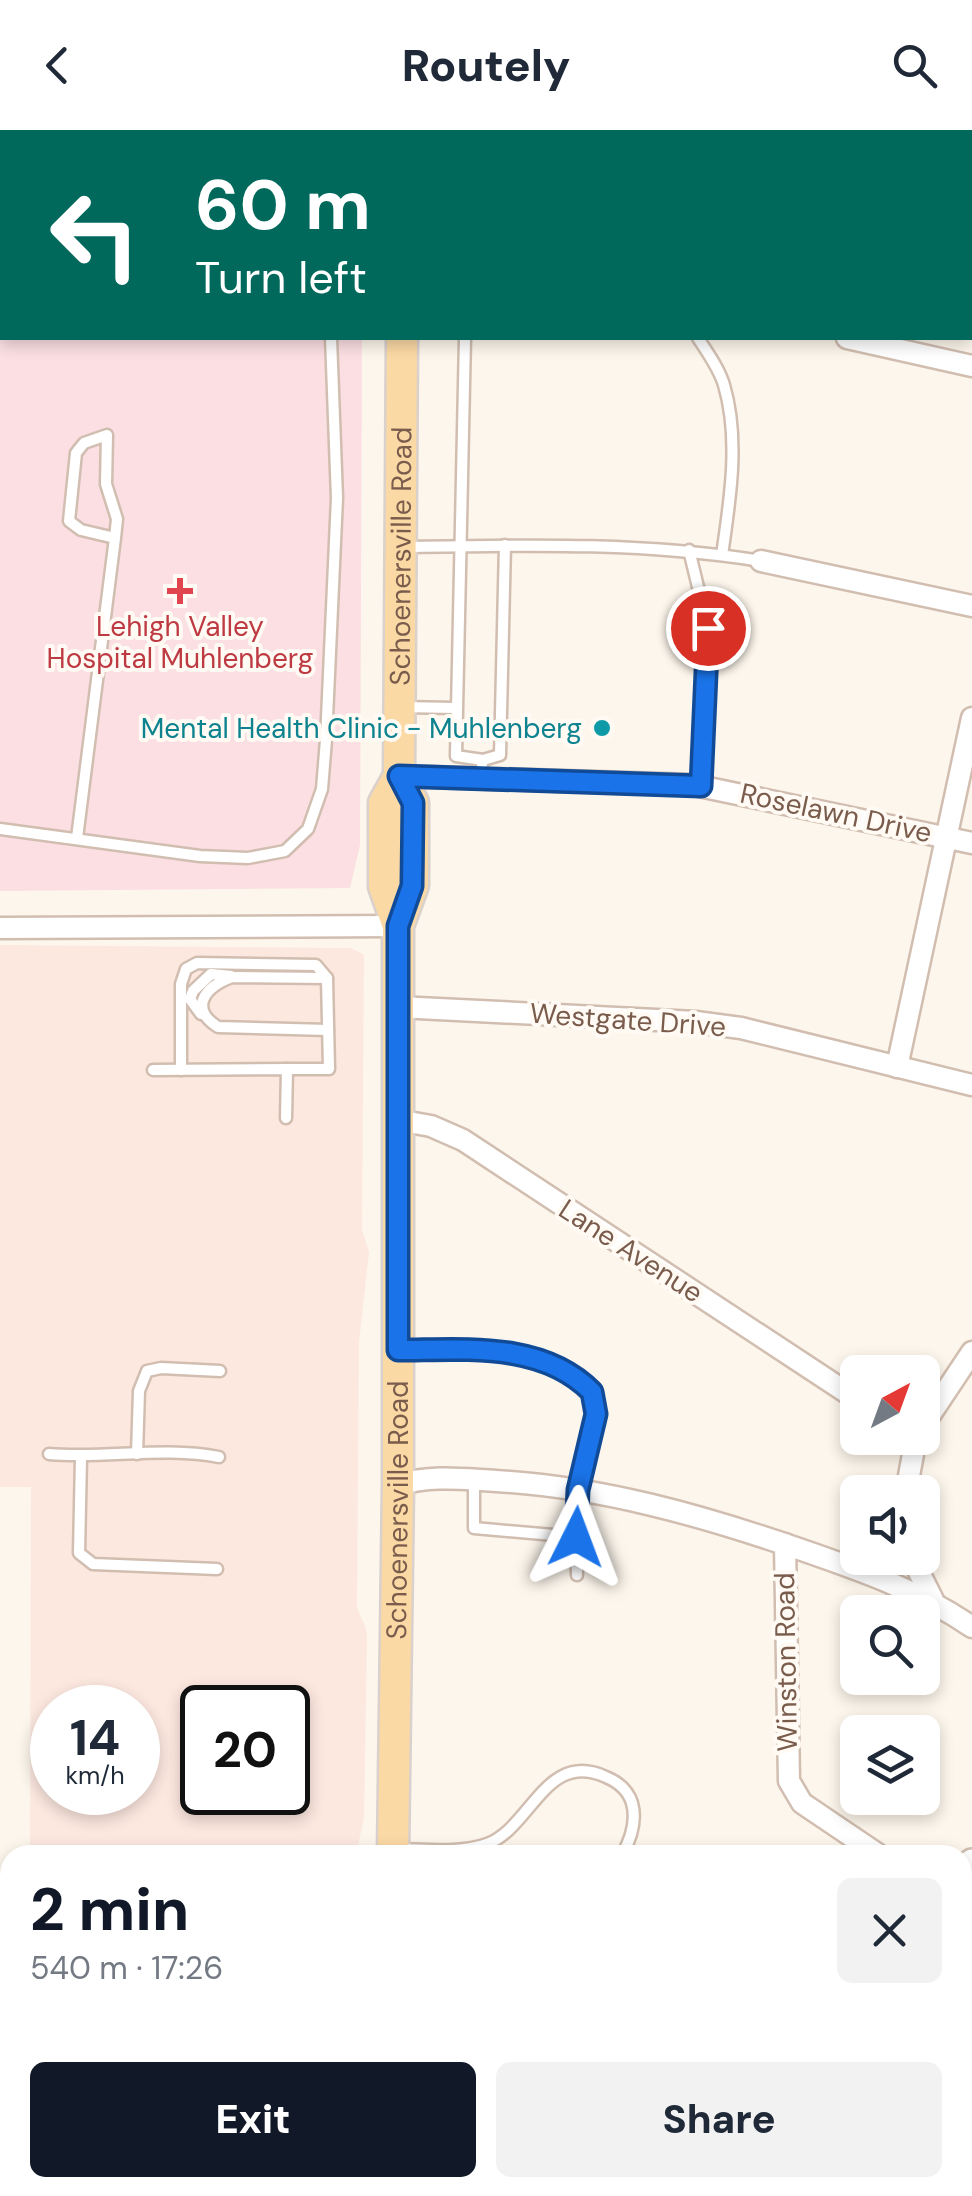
<!DOCTYPE html>
<html lang="en">
<head>
<meta charset="utf-8">
<style>
	body { margin:0; font-family:"DM Sans",sans-serif; background:#f2f2f3; color:#1f2937; height:100vh; display:flex; flex-direction:column; font-size:38px; white-space:nowrap }
	* { box-sizing:border-box; margin:0 }
	p { font-size:32px; color:#747a83 }
	.icon { flex:none; width:55px; height:55px; fill:none; stroke:currentColor; stroke-width:2; stroke-linecap:round; stroke-linejoin:round }
	.map { position:relative; flex:1; overflow:hidden }
	.drawer { position:absolute; left:0px; top:1715px; width:972px; height:352px; display:flex; flex-direction:column; background:#fff; border-radius:30px 30px 0 0; box-shadow:0 5px 15px #0003 }
	.drawer>* { flex:none }
	.hud { position:absolute; left:0px; top:0px; width:972px; height:210px; box-shadow:0 5px 15px #0003; background:#00695c; color:#fff; overflow:hidden }
	.needle { width:65px; rotate:41deg }
	.tools { position:absolute; left:840px; top:1225px; display:grid; gap:20px }
	.tools a { display:grid; place-items:center; width:100px; height:100px; border-radius:15px; background:#fff; box-shadow:0 5px 15px #0003; font-size:50px }
	.speed { position:absolute; left:30px; top:1555px; display:flex; gap:20px; font-size:50px; font-weight:700; text-align:center }
	.speed>* { display:grid; place-content:center; width:130px; height:130px; border-radius:50%; background:#fff; box-shadow:0 5px 15px #0003; line-height:1 }
	.speed small { font-size:25px; font-weight:400 }
	.speed .limit { border:5px solid #111; border-radius:15px; background:#fff; color:#111 }
	.pin { position:absolute; display:grid; place-items:center; width:85px; height:85px; color:#fff; margin:-42px; border:5px solid #fff; border-radius:50%; box-shadow:0 2px 10px #0007 }
	.me { position:absolute; width:110px; margin:-55px; rotate:3deg; stroke-linejoin:round; filter:drop-shadow(0 0 8px #0008) }
	.turn { display:flex; align-items:center; gap:35px; height:210px; padding:0 30px; font-size:45px }
	.turn .icon { width:130px; height:130px; stroke-width:2.5 }
	.turn b { display:block; font-size:70px; line-height:85px }
	.round { display:grid; place-items:center; flex:none; width:105px; height:105px; border-radius:15px; background:#f2f2f3 }
	.headline { display:flex; align-items:center; justify-content:space-between; height:170px; padding:0 30px }
	h1 { font-size:60px; font-weight:800; line-height:75px; color:#111827 }
	.cta { display:flex; gap:20px; margin-top:auto; padding:20px 30px }
	.cta a { flex:1; height:115px; border-radius:15px; background:#111827; color:#fff; font-size:40px; font-weight:800; line-height:115px; text-align:center }
	.cta a+a { background:#f2f2f3; color:#1f2937 }
	header { display:flex; justify-content:space-between; align-items:center; height:130px; padding:0 30px; background:#fff; font-size:45px; font-weight:800 }
	.map>svg:first-child { display:block }
	.commercial { fill:#fde8e0; fill-rule:evenodd }
	.medical { fill:#fbdfe3 }
	.lines { fill:none; stroke-linecap:round; stroke-linejoin:round }
	.service-casing { stroke:#d1beb0; stroke-width:15 }
	.minor-casing { stroke:#d1beb0; stroke-width:25 }
	.tertiary-casing { stroke:#d1beb0; stroke-width:30 }
	.primary-casing { stroke:#dad1cd; stroke-width:35 }
	.service { stroke:#fff; stroke-width:10 }
	.minor { stroke:#fff; stroke-width:20 }
	.tertiary { stroke:#fff; stroke-width:25 }
	.primary { stroke:#fbd9a5; stroke-width:30 }
	.route-casing { stroke:#114b97; stroke-width:25 }
	.route { stroke:#1a73e8; stroke-width:18 }
	.health-dot { fill:#e0444e; stroke:#fffaf3; stroke-width:4 }
	.culture-dot { fill:#0f9aa8; stroke:#fffaf3; stroke-width:4 }
	.labels { text-anchor:middle; dominant-baseline:central; stroke-width:8; stroke-linejoin:round; paint-order:stroke }
	.street-label { font-size:28px; fill:#7a5c4d; stroke:#fffaf3 }
	.health-label { font-size:28px; fill:#be3a42; stroke:#fffaf3 }
	.culture-label { font-size:28px; fill:#0d838f; stroke:#fffaf3; text-anchor:end }
</style>
</head>
<body>
<header><svg class="icon" aria-label="back" viewBox="0 0 24 24"><path d="M15 5l-7 7 7 7"/></svg>Routely<svg class="icon" aria-label="search" viewBox="0 0 24 24"><circle cx="10" cy="10" r="6"/><path d="M15 15l6 6"/></svg></header>
<div class="map">
<svg width="972" height="2066" viewBox="0 0 972 2066">
	<rect width="100%" height="100%" fill="#fdf6ec"/>
	<g class="commercial">
		<path d="M0,815L351,818L364,825L362,1100L369,1122L359,1212L357,1478L366,1498L367,1509L364,1688L356,1725H30L31,1357H0ZM52,1578H138V1662H52ZM202,1578H288V1662H202Z"/>
		<path d="M10,2024V2058H364V2066H0V2038Z"/>
	</g>
	<path class="medical" d="M0,0H362L363,2H2V208H362L360,715L350,758L0,761Z"/>
	<g class="lines">
		<g class="service-casing">
			<g id="service">
				<path d="M10,2V0"/>
				<path d="M331,2V0"/>
				<path d="M0,101L2,76"/>
				<path d="M0,137L2,140"/>
				<path d="M465,208L456,626L483,630"/>
				<path d="M698,208C707,222 719,238 724,255C740,309 730,370 722,425"/>
				<path d="M406,417C526,415 643,412 761,431"/>
				<path d="M689,420L708,498L701,656"/>
				<path d="M401,577L455,578"/>
				<path d="M482,634L483,630L500,625L505,415"/>
				<path d="M0,699L200,726L248,728L285,721L308,699L322,659L326,610L337,368L331,208"/>
				<path d="M77,708L115,408L117,389L106,354L107,305L84,313L76,323L69,391L81,400L115,408"/>
				<path d="M327,848L232,847C205,857 188,878 218,897L328,900"/>
				<path d="M201,884L190,869L193,861L211,844L231,846"/>
				<path d="M153,940L287,939L286,988"/>
				<path d="M181,940V854L186,839L197,833L316,835L327,848L329,939H287"/>
				<path d="M402,1220C466,1220 543,1212 592,1262L596,1284L578,1360L576,1407L474,1398V1350"/>
				<path d="M49,1324C106,1329 163,1316 219,1327"/>
				<path d="M137,1324L139,1261L147,1241L161,1238L220,1241"/>
				<path d="M81,1327L79,1423L93,1434L217,1439"/>
				<path d="M576,1407L577,1445"/>
				<path d="M394,1719C424,1719 459,1724 487,1714C531,1698 546,1619 606,1647C618,1652 628,1660 632,1673C637,1691 631,1709 622,1725"/>
				<path d="M962,1779L972,1785"/>
				<path d="M688,2058L702,2066"/>
				<path d="M640,2066L646,2058"/>
				<path d="M779,2066L784,2058"/>
			</g>
		</g>
		<g class="minor-casing">
			<g id="minor">
				<path d="M970,9L972,8"/>
				<path d="M847,208L972,236"/>
				<path d="M761,431L972,476"/>
				<path d="M399,646L694,655L972,713"/>
				<path d="M0,798L398,796"/>
				<path d="M398,877L696,892L741,898L972,955"/>
				<path d="M897,937L972,588"/>
				<path d="M397,990L431,996L463,1010L858,1270"/>
				<path d="M922,1297L972,1222"/>
				<path d="M398,1355C432,1345 460,1349 496,1351C601,1357 700,1385 799,1419C860,1440 918,1460 972,1497"/>
				<path d="M906,1362L916,1308"/>
				<path d="M785,1414L789,1651L802,1673L879,1725"/>
				<path d="M912,1428L933,1470"/>
			</g>
		</g>
		<g class="tertiary-casing">
			<g id="tertiary">
				<path d="M962,1740L972,1732"/>
				<path d="M595,2066L604,2058"/>
			</g>
		</g>
		<g class="primary-casing">
			<g id="primary">
				<path d="M402,0V2"/>
				<path d="M398,796L384,756V673L399,646"/>
				<path id="s1" d="M393,1725L398,1355V796L413,755V673L399,646L402,208"/>
				<path d="M390,2066V2058"/>
			</g>
		</g>
		<use href="#service" class="service"/>
		<use href="#minor" class="minor"/>
		<use href="#tertiary" class="tertiary"/>
		<use href="#primary" class="primary"/>
	</g>
	<g class="lines">
		<g class="route-casing">
			<path id="route" d="M576,1407L578,1360L596,1284L592,1262C542,1211 463,1220 398,1220V796L412,756L413,673L399,646L701,656L708,498"/>
		</g>
		<use href="#route" class="route"/>
	</g>
	<path class="health-dot" d="M175 446h10v10h10v10h-10v10h-10v-10h-10v-10h10z"/>
	<circle class="culture-dot" cx="602" cy="598" r="10"/>
	<g class="labels">
		<g class="street-label">
			<text stroke="none"><textPath href="#s1" startOffset="1305">Schoenersville Road</textPath></text>
			<text transform="translate(836 683) rotate(12)">Roselawn Drive</text>
			<text transform="translate(628 890) rotate(4)">Westgate Drive</text>
			<text transform="translate(631 1121) rotate(33)">Lane Avenue</text>
			<text stroke="none"><textPath href="#s1" startOffset="345">Schoenersville Road</textPath></text>
			<text transform="translate(786 1532) rotate(-91)">Winston Road</text>
		</g>
		<g class="health-label">
			<text x="180" y="496">Lehigh Valley<tspan x="180" dy="32">Hospital Muhlenberg</tspan></text>
		</g>
		<g class="culture-label">
			<text x="582" y="598">Mental Health Clinic - Muhlenberg</text>
		</g>
	</g>
</svg>
<div class="tools">
<a><svg class="needle" viewBox="-14 -14 28 28"><path d="M0-13l5 13h-10z" fill="#e53935"/><path d="M0 13l5-13h-10z" fill="#747a83"/></svg></a>
<a><svg class="icon" aria-label="sound" viewBox="0 0 24 24"><path d="M4 9h4l5-4v14l-5-4H4zM17 9q2 3 0 6"/></svg></a>
<a><svg class="icon" aria-label="search" viewBox="0 0 24 24"><circle cx="10" cy="10" r="6"/><path d="M15 15l6 6"/></svg></a>
<a><svg class="icon" aria-label="layers" viewBox="0 0 24 24"><path d="M12 4l9 5-9 5-9-5zM3 14l9 5 9-5"/></svg></a>
</div>
<div class="speed"><div>14<small>km/h</small></div><div class="limit">20</div></div>
<div class="pin" style="left:708px;top:498px;background:#d93025"><svg class="icon" aria-label="arrive" viewBox="0 0 24 24"><path d="M6 21V4h12l-3 4 3 4H6"/></svg></div>
<svg class="me" style="left:576px;top:1407px" viewBox="-20 -20 40 40"><path d="M0-17L14 15 0 8-14 15z" fill="#1a73e8" stroke="#fff" stroke-width="4"/></svg>
<div class="hud">
<div class="turn"><svg class="icon" aria-label="left" viewBox="0 0 24 24"><path d="M17 20v-9H6M10 6l-5 5 5 5"/></svg><div><b>60 m</b>Turn left</div></div>
</div>
<section class="drawer">
<div class="headline"><div><h1>2 min</h1><p>540 m · 17:26</p></div><a class="round"><svg class="icon" aria-label="close" viewBox="0 0 24 24"><path d="M6 6l12 12M18 6L6 18"/></svg></a></div>
<div class="cta"><a>Exit</a><a>Share</a></div>
</section>
</div>
</body>
</html>
